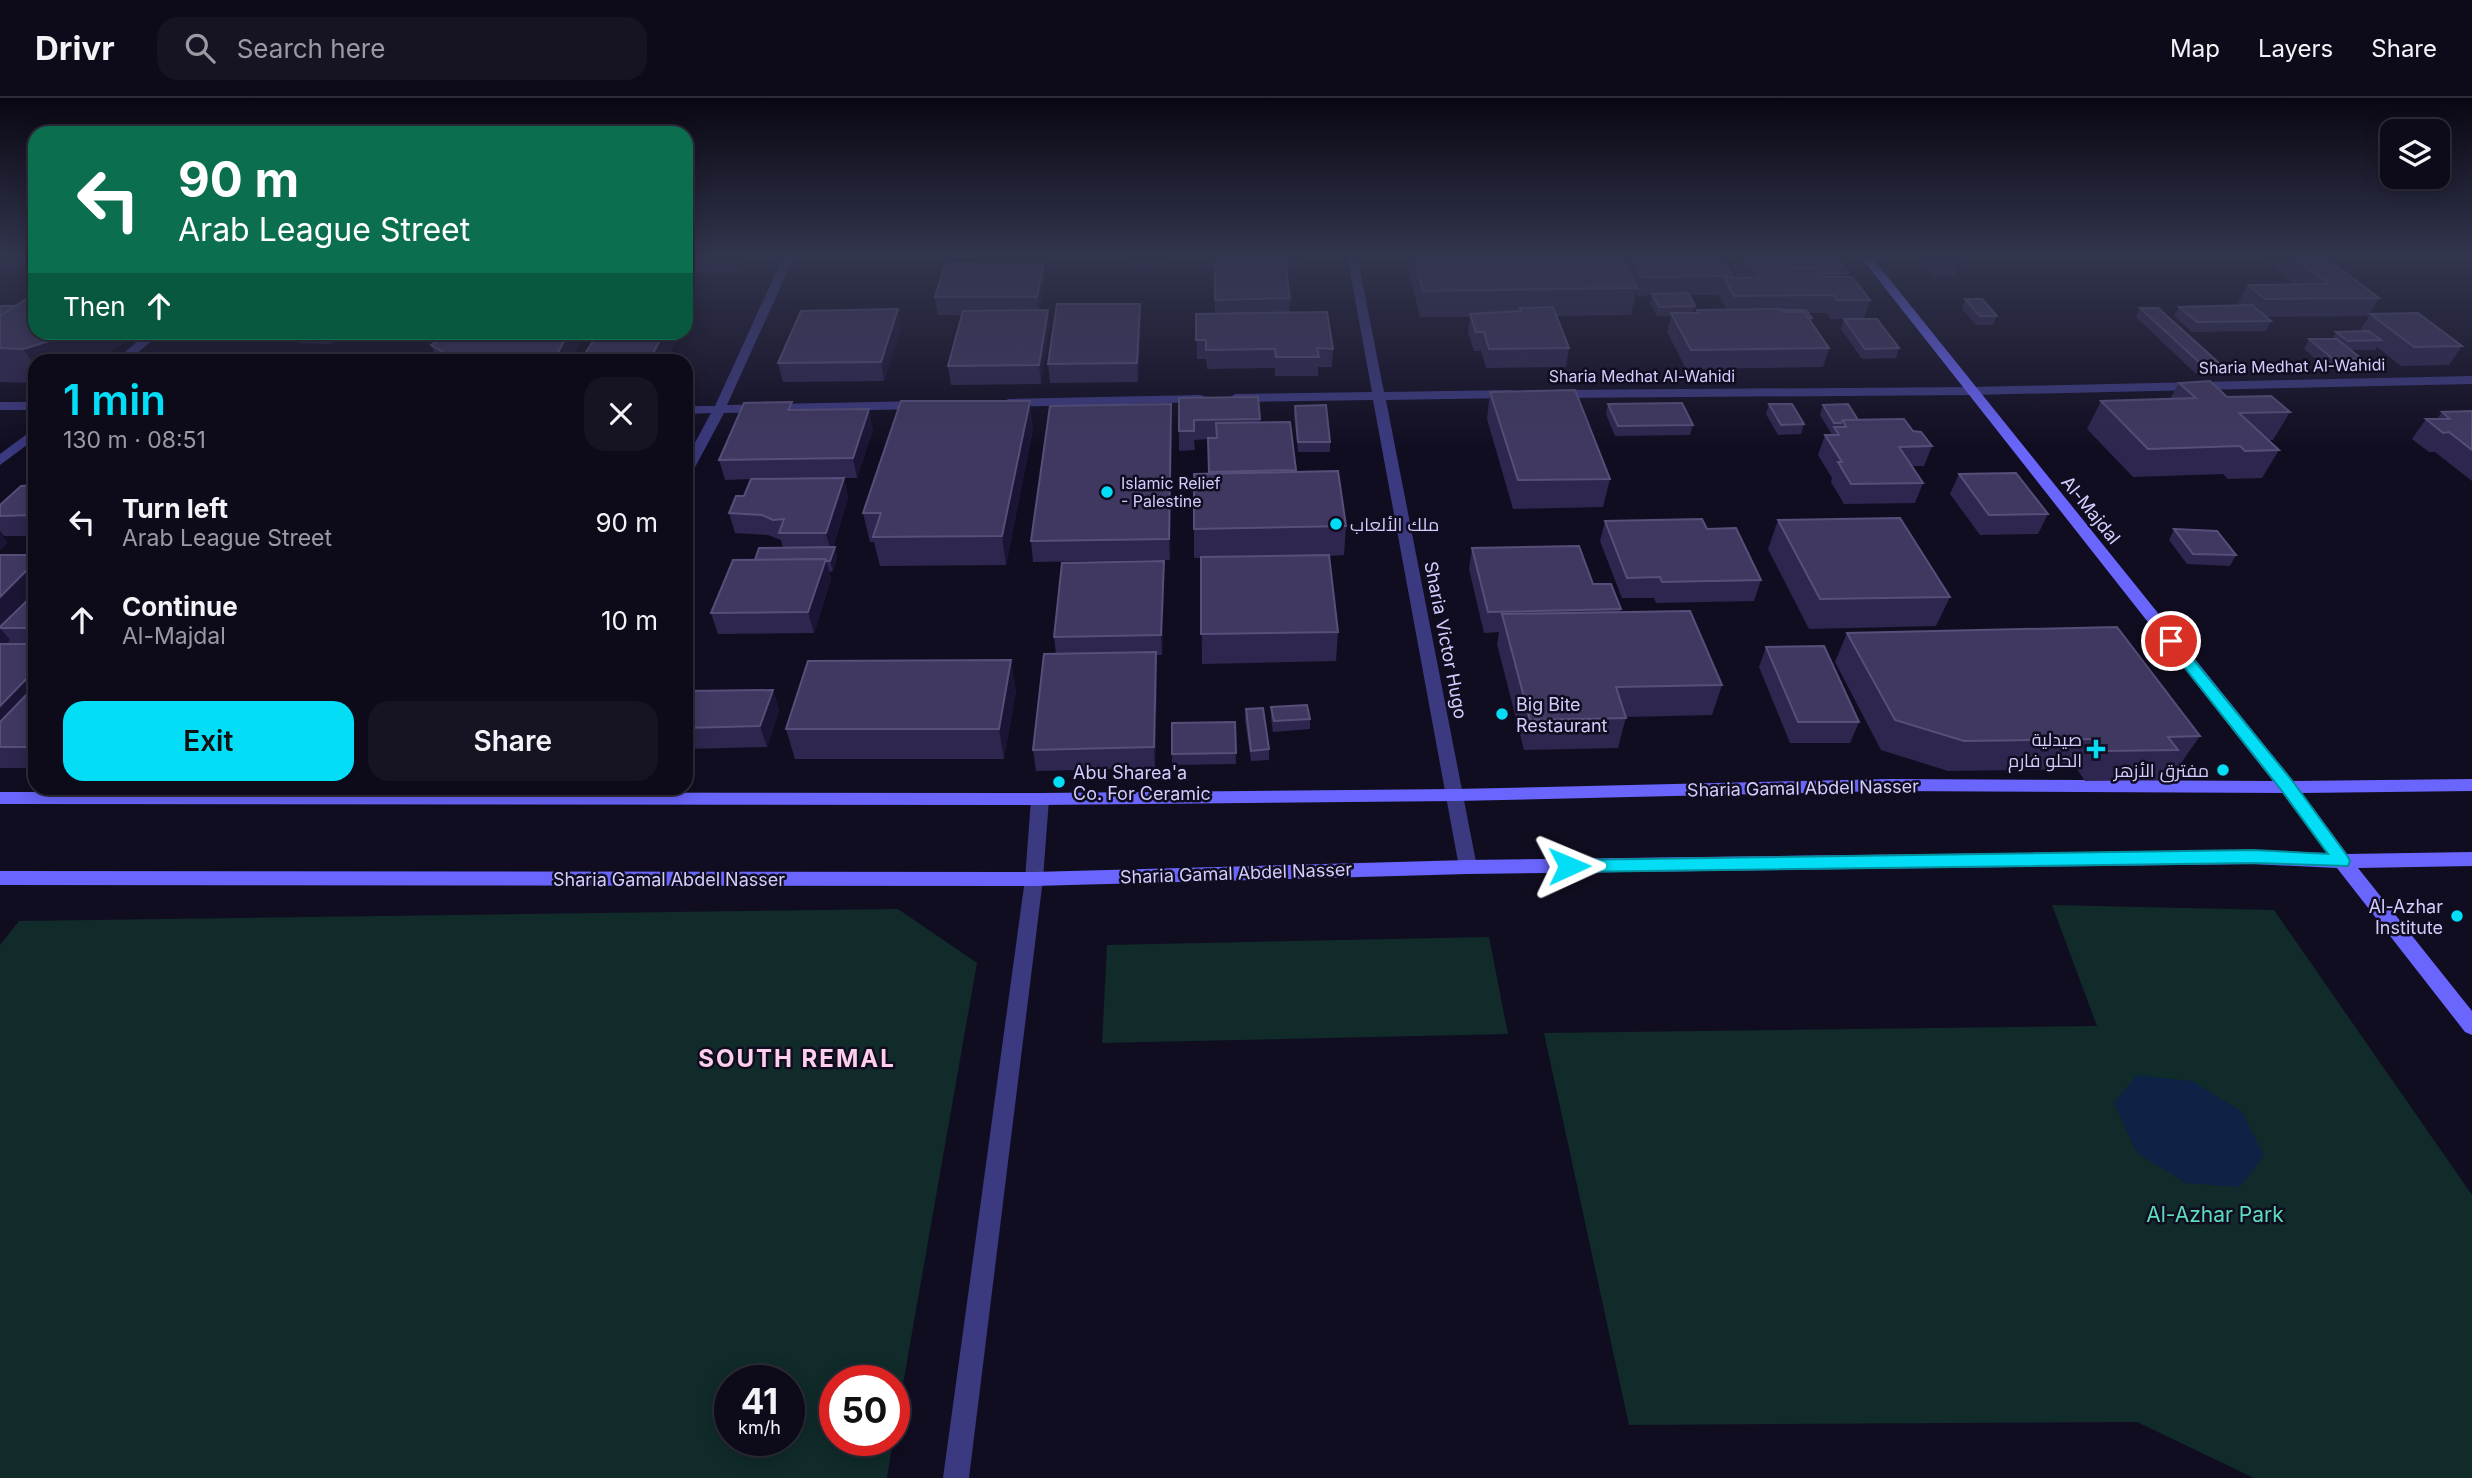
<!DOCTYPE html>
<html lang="en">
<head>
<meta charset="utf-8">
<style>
	body { margin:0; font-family:Inter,Cairo,sans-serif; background:#161322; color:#f1f3f6; height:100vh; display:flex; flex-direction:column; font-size:26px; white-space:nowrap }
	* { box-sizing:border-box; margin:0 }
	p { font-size:23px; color:#9a9aa2 }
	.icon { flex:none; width:38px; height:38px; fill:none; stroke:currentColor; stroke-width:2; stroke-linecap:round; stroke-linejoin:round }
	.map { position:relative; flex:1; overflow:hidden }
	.side { position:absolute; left:28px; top:256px; width:665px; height:441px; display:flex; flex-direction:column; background:#0d0a19; border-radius:21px; box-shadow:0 4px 18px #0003,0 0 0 2px #2d2b38 }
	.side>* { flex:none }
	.hud { position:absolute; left:28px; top:28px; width:665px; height:214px; border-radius:21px; box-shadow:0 4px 18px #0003,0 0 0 2px #2d2b38; background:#0b6e4f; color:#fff; overflow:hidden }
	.fabs { position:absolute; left:2380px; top:21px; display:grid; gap:14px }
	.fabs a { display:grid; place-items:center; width:70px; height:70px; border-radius:14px; background:#0d0a19; box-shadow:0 4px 18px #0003,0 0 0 2px #2d2b38; font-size:35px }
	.speed { position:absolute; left:714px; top:1267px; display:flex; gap:14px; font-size:35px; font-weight:700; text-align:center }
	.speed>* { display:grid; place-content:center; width:91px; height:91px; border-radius:50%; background:#0d0a19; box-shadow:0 4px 18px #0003,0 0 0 2px #2d2b38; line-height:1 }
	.speed small { font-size:18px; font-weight:400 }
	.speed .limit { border:10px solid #d22; background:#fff; color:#111 }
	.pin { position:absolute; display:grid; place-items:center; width:60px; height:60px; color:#fff; margin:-30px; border:4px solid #fff; border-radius:50%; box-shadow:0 2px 7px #0007 }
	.me { position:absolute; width:77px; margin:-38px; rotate:89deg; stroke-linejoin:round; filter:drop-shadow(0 0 5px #0008) }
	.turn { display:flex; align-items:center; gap:24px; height:147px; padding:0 35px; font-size:32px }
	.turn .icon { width:91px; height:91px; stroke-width:2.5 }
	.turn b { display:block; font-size:49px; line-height:60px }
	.then { display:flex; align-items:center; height:66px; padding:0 35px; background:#0003; gap:14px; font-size:26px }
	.round { display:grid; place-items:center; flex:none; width:74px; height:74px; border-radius:21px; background:#161322 }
	.head { display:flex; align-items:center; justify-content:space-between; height:119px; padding:0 35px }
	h1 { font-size:42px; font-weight:600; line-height:52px; color:#03ddf5 }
	.cta { display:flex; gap:14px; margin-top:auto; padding:14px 35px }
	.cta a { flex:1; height:80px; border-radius:21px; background:#03ddf5; color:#111; font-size:28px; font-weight:600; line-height:80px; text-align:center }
	.cta a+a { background:#161322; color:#f1f3f6 }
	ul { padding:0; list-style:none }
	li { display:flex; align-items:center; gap:21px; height:98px; padding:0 35px }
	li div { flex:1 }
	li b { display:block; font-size:26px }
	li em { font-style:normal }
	header { display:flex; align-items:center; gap:42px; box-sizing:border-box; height:98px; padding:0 35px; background:#0d0a19; border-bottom:2px solid #2d2b38 }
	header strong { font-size:33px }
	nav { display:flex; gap:38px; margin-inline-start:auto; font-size:24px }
	.search { width:490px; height:63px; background:#161322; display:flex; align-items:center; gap:18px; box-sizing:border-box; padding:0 24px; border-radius:21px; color:#9a9aa2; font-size:26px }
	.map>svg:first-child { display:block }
	.green { fill:#102b2a; fill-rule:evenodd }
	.water { fill:#0d2245 }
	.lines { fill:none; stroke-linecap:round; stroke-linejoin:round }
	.street { fill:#3b397f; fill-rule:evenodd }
	.secondary { fill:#6a66fd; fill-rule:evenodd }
	.wall { fill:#2e264e; fill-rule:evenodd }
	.shaded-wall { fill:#1b1434 }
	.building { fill:#403861; stroke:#574f7a; stroke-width:2 }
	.route { fill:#03ddf5; stroke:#02909f; stroke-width:2 }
	.poi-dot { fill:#03ddf5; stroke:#110d21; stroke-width:2.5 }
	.labels { text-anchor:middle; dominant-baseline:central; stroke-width:5; stroke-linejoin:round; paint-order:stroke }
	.far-street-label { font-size:16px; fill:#d3cdfe; stroke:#110d21 }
	.far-poi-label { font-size:16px; fill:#d3cdfe; stroke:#110d21; text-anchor:start }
	.street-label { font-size:18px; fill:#d3cdfe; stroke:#110d21 }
	.poi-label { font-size:18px; fill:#d3cdfe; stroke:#110d21; text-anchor:start }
	.near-park-label { font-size:21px; fill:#5bddbd; stroke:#110d21 }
	.district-label { font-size:24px; font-weight:bold; letter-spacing:2px; fill:#fecfed; stroke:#110d21 }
</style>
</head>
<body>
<header>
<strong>Drivr</strong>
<div class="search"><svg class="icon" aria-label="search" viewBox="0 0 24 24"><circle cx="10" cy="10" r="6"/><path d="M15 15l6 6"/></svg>Search here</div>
<nav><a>Map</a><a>Layers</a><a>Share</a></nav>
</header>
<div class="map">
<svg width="2472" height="1380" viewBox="0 0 2472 1380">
	<rect width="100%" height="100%" fill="#110d21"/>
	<g class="green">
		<path d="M2052,807L2274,812L2472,1097V1380H2254L2137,1324L1629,1327L1544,935L2097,928Z"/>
		<path d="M898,811L977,865L894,1337V1283H835V1342H893L887,1380H0V847L19,823ZM730,1283H789V1342H730Z"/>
		<path d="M1489,839L1508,936L1102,945L1107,847Z"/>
	</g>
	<path class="water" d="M2137,977L2192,983L2242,1014L2264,1057L2240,1089L2186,1085L2137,1055L2114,1005Z"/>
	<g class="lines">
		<g class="street">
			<path d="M784,157H795L727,307L920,303L926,307L920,311L724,315L693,373L686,377V361L711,315L686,316V308H715Z"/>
			<path d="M1347,157H1357L1384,294L1512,292L1518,296L1512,300L1386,302L1477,769L1475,774H1461L1459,769L1373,302L1235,304L1229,300L1235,296L1372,294Z"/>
			<path d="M148,234H162L129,262H116Z"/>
			<path d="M2472,278V286L1971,297L1554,300L1548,296L1554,292L1971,289Z"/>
			<path d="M1200,297L1204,298V304L1008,309L1002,305L1008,301Z"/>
			<rect x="0" y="304" width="35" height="8"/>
			<path d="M35,330V341L0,367V356Z"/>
			<path d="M1040,695L1046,697L1049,701L1043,781L969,1380H943L1025,781L1031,701L1034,697Z"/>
		</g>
		<path class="secondary" d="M1859,157H1870L2293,683L2472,681V693L2302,695L2347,756L2472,754V768L2358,770L2472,913V937L2465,934L2337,770L2253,766L1468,776L1034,788L0,787V773L1034,774L1468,762L2253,752L2327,755L2283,695L1890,693L1456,703L1040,707L0,706V694L1040,695L1456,691L1890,681L2273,683Z"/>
	</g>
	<g class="wall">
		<path d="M0,157H35V171H6L0,161Z"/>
		<path d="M686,157H747L738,174H686Z"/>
		<path d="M1128,157H1170L1168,166H1149L1148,169H1128Z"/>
		<path d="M1207,157H1300L1299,169H1286L1290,200L1289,215L1333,251L1332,269H1318V278H1275V270L1207,271L1206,261H1197L1196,216H1215V170L1207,168Z"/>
		<path d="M1410,157H1620L1626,168L1628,157H1720L1733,178V180H1738L1733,172L1737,157H1834L1848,175L1846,179L1870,202L1864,221H1831L1827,215H1808L1812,220L1811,224L1829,250L1823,269L1686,271L1667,234L1671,218H1657L1650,205L1652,197L1638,198L1636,194L1631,217L1556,218L1569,250L1566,269L1486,270L1481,253H1474L1468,235L1470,219H1420L1409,173ZM1689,197H1720L1719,198L1727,211L1697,212L1696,215H1693L1695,208Z"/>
		<path d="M1915,157H1960L1962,160L1955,178H1933Z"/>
		<path d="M2250,157H2322L2379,200L2368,218L2266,219L2271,223L2266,233L2192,234L2174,218L2179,209L2240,208L2238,206L2248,187H2295L2260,159Z"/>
		<path d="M1045,182L1039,212H1048L1049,230L1041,286L951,287L948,268L962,217H938L935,199Z"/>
		<path d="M1965,201L1997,218L1993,227H1976L1962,211Z"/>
		<path d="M0,208L35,234H138L100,262H35V285L0,284Z"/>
		<path d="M2140,210L2219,265L2214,275H2195L2136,219Z"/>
		<path d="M898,211L901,230L884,283L783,284L778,265Z"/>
		<path d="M2370,216L2462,248L2449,267L2401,268L2377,249L2375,252H2351L2362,261L2356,270L2327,271L2304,251L2309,241H2332L2336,234L2360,233Z"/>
		<path d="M1844,221L1899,250L1896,260L1862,261L1841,231Z"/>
		<path d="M1141,224L1138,284L1050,285L1048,266Z"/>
		<path d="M232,234H366L363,239L345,241L331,246L299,245L297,242H236Z"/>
		<path d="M369,234H446L444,237H371Z"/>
		<path d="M585,235L571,262H438L431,247Z"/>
		<path d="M2179,285L2227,299L2290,314L2273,342H2269L2279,352L2262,380L2228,381L2223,376L2133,379L2087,331L2101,303L2170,301Z"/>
		<path d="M1490,294L1610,381L1603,409L1513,411L1487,321Z"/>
		<path d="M1258,299L1260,324H1290L1296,374L1346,428L1344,457L1329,458L1338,534L1336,563L1202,566L1201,460H1194V431L1209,375L1208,341L1194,342L1195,352L1179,353V300Z"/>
		<path d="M1608,306L1693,327L1690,337L1615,338L1606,316Z"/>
		<path d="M1769,306L1804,326L1801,336L1778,337L1766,316Z"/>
		<path d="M1823,307L1859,322L1913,333L1932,348L1924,368H1912L1923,385L1915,405L1844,406L1831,384L1832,380L1818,357L1825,337H1831V335L1820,317Z"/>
		<path d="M1295,308L1330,344V354H1298L1294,317Z"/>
		<path d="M793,312L873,331L857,380H844L848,400L833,449H835L837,459L833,473L829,474L831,481L814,535L718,536L711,515L755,462L783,450L781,442L768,437L735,435L729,415L744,398L751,381L725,382L719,362Z"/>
		<path d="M2472,313V383L2435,354H2429L2412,341L2426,321H2437L2442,314Z"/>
		<path d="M1172,325L1170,462L1033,464L1031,443Z"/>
		<path d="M1033,331L1006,467L880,468L874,444H870L863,415Z"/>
		<path d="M1959,376L2048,416L2038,436L1980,437L1950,396Z"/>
		<path d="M35,387V438H4L0,433V407Z"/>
		<path d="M1778,422L1950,499L1936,528L1809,531L1768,451Z"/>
		<path d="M1605,423L1707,431L1761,482L1754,503L1656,505L1654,500H1622L1600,443Z"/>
		<path d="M2174,431L2236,457L2230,468L2187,466L2169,442Z"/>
		<path d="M1472,450L1593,486L1621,511L1620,514L1722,587L1712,617L1626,619L1618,650L1524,652L1497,546L1499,534L1484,535L1469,471Z"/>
		<rect x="0" y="457" width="35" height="213"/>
		<path d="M1164,484L1162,557H1156L1157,575L1155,670L1036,673L1033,652L1056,556L1054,539Z"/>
		<path d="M1847,535L2200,638L2179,668H2167L2158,682L2085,683L2077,671L1948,673L1881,652L1835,564Z"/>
		<path d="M1766,549L1859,624L1850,645H1790L1759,569Z"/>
		<path d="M773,592L779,613L767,649L686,651V593Z"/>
		<path d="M1016,592L1004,661H795L786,631Z"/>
		<path d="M1271,609L1310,621V631L1273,634L1271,620Z"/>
		<path d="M1246,611L1269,651V662L1251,663L1245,622Z"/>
		<path d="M1235,624L1236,666L1172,667V656Z"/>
	</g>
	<g class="shaded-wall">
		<path d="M734,157H747L738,174Z"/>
		<path d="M1044,164L1045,182L1039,217L1037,199Z"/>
		<path d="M1140,206L1141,224L1138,284L1137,265Z"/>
		<path d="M898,211L901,230L884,283L881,264Z"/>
		<path d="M1048,212L1049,230L1041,286L1039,267Z"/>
		<path d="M70,234H138L100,262H35V268L23,251Z"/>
		<path d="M326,234H342L345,241L331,246Z"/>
		<path d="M569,234L585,235L571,262H556L555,260Z"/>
		<path d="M665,234L681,235L666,262H649Z"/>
		<path d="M1030,303L1033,331L1006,467L1002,438Z"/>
		<path d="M1171,306L1172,325L1170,462L1169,441Z"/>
		<path d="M869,311L873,331L857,380L853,360Z"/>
		<path d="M844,380L848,400L831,455L826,435Z"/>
		<path d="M0,434L8,445L0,452Z"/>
		<path d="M835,449L837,459L833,473L830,463Z"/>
		<path d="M826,461L831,481L814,535L808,514Z"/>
		<path d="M1164,463V484L1162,557L1161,537Z"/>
		<path d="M35,464V516L0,530V499Z"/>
		<path d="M690,527L694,537L686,557V537Z"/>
		<path d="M0,530L10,542L0,553Z"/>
		<path d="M1156,554L1157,575L1155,670L1154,649Z"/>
		<path d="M1011,562L1016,592L1004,661L999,631Z"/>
		<path d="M35,572V611L0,648V608Z"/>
		<path d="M773,592L779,613L767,649L760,628Z"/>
	</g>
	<g class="building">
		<path d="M1128,157H1148V160L1127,159Z"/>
		<path d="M1414,157H1620L1637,190L1423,193Z"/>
		<path d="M1631,157H1720L1733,178L1642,179Z"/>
		<path d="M1740,157H1834L1848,175L1822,176L1817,169L1748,170Z"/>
		<path d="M1937,157H1960L1962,160H1940Z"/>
		<path d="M2290,157H2322L2379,200L2265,201L2248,187L2328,186Z"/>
		<path d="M1285,162L1290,200L1215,202V163Z"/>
		<path d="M1044,164L1037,199H935L946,165Z"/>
		<path d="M1816,171L1821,179H1852L1870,202H1837L1833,197L1734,198L1724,180H1759L1754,172Z"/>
		<path d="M1688,195L1695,208L1659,209L1652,196Z"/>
		<path d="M34,196H35V234H70L63,239L23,251L0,250V218Z"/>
		<path d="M1965,201H1982L1997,218H1980Z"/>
		<path d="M1057,206H1140L1137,265L1048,266Z"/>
		<path d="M2252,207L2271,223L2197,224L2179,209Z"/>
		<path d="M0,208H15L0,218Z"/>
		<path d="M1553,209L1569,250L1489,251L1484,234H1476L1470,216L1521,213L1520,210Z"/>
		<path d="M2140,210H2158L2219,265H2200Z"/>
		<path d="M898,211L881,264L778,265L801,213Z"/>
		<path d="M1781,211L1783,214H1804L1829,250L1691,252L1671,215H1698L1697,212Z"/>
		<path d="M1048,212L1039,267L948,268L963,213Z"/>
		<path d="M1781,212H1806L1812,220H1808L1804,214H1783Z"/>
		<path d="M1327,214L1333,251L1317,250L1319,259H1276L1275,251L1206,252V242H1196V216Z"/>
		<path d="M2418,215L2462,248L2414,249L2370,216Z"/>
		<path d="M1844,221H1877L1899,250L1865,251Z"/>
		<path d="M2369,233L2381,242L2348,243L2336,234Z"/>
		<path d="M452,234H569L555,260L519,262H456L431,247Z"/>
		<path d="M599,234H665L649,262H581Z"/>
		<path d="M2309,241H2337L2362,261H2333Z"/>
		<path d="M2210,283L2227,299L2271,298L2290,314L2239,315L2279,352L2245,353L2240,348L2148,351L2101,303L2196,300L2179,285Z"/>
		<path d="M1575,292L1610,381L1518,382L1490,294Z"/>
		<path d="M1258,299L1260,321L1194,322V333H1179V300Z"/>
		<path d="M901,303H1030L1002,438L873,439L881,415H863Z"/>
		<path d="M792,304L788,312L869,311L853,360L719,362L744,305Z"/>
		<path d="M1682,305L1693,327L1618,328L1608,306Z"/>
		<path d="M1171,306L1169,441L1031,443L1050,308Z"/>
		<path d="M1769,306H1792L1804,326L1781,327Z"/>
		<path d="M1848,306L1858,322H1843L1841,325H1834L1823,307Z"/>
		<path d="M1326,307L1330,344H1298L1295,308Z"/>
		<path d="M2472,313V352L2449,334L2443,335L2426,321H2450L2442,314Z"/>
		<path d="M1904,321L1913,333L1921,334L1932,348L1899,349L1923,385L1851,386L1838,364H1842L1825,337H1839L1834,329H1846L1843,322Z"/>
		<path d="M1290,324L1296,372L1209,374L1208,340H1217L1216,325Z"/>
		<path d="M1338,373L1346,428L1194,431V376Z"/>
		<path d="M2016,375L2048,416L1989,417L1959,376Z"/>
		<path d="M844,380L826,435H779L784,421L773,422L762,417L729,415L736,398H744L751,381Z"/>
		<path d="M35,387V417L0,418V407L21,388Z"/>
		<path d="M1900,420L1950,499L1820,501L1778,422Z"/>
		<path d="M1702,421L1707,431L1736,430L1761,482L1662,484L1660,479L1627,480L1605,423Z"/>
		<path d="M2174,431L2217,433L2236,457L2193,456Z"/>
		<path d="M1579,448L1593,486H1611L1621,511L1488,514L1472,450Z"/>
		<path d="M835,449L830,463H826V461L755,462L759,450Z"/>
		<path d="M0,457H35V464L0,499Z"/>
		<path d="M1329,457L1338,534L1201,536V459Z"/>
		<path d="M826,461L808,514L711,515L733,462Z"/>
		<path d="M1164,463L1161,537L1054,539L1062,465Z"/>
		<path d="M35,495V530H0V529Z"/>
		<path d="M1690,513L1722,587L1616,589L1626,620L1530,622L1502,516Z"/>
		<path d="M686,527H690L686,537Z"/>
		<path d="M2117,529L2200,638L2168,639L2178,652L2103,653L2095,641L1964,643L1895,622L1847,535Z"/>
		<path d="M0,546H35V572L0,608Z"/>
		<path d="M1824,548L1859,624H1798L1766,549Z"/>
		<path d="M1156,554L1154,649L1033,652L1044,556Z"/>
		<path d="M1011,562L999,631H786L808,563Z"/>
		<path d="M35,588V649H0V624Z"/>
		<path d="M773,592L760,628L686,630V593Z"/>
		<path d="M1307,607L1310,621L1274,623L1271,609Z"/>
		<path d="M1263,610L1269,651L1251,653L1246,611Z"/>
		<path d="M1235,624L1236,655L1172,656V625Z"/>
	</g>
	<linearGradient id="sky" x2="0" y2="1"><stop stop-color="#090712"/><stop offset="0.45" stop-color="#32354e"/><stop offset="1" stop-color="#32354e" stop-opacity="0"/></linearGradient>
	<rect width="2472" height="351" fill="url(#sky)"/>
	<path class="route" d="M2171,539L2176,540L2294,685L2348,759L2350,763L2348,768L2253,765L1569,774L1561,768L1569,762L2253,752L2328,756L2282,693L2166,546L2164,543Z"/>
	<g class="poi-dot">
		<circle cx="1107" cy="394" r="7"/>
		<circle cx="1336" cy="426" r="7"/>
		<circle cx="1502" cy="616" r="7"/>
		<path d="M2092.5 640.5h7v7h7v7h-7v7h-7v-7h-7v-7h7z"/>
		<circle cx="2223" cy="672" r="7"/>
		<circle cx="1059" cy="684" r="7"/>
		<circle cx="2457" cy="818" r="7"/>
	</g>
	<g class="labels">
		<g class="far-street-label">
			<text transform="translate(2292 268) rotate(-1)">Sharia Medhat Al-Wahidi</text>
			<text x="1642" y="278">Sharia Medhat Al-Wahidi</text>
		</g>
		<g class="far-poi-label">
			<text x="1121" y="385">Islamic Relief<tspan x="1121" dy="18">- Palestine</tspan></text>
		</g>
		<g class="street-label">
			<text transform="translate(2091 412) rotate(51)">Al-Majdal</text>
			<text transform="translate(1446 542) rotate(79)">Sharia Victor Hugo</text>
			<text transform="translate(1803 690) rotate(-1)">Sharia Gamal Abdel Nasser</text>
			<text transform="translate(1236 775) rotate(-2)">Sharia Gamal Abdel Nasser</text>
			<text x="669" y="781">Sharia Gamal Abdel Nasser</text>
		</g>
		<g class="poi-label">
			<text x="1350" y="426">ملك الألعاب</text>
			<text x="1516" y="606">Big Bite<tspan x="1516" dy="21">Restaurant</tspan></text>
			<text x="2082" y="641" text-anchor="end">صيدلية<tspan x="2082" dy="21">الحلو فارم</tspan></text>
			<text x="2209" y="672" text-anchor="end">مفترق الأزهر</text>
			<text x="1073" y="674">Abu Sharea'a<tspan x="1073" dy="21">Co. For Ceramic</tspan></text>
			<text x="2443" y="808" text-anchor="end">Al-Azhar<tspan x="2443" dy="21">Institute</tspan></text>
		</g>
		<g class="near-park-label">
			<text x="2215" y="1116">Al-Azhar Park</text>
		</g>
		<g class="district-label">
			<text x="797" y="960">SOUTH REMAL</text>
		</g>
	</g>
</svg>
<div class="fabs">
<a><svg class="icon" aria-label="layers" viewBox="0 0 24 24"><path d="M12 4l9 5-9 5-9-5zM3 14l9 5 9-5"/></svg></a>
</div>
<div class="speed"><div>41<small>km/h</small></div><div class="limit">50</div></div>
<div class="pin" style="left:2171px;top:543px;background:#d93025"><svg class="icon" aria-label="arrive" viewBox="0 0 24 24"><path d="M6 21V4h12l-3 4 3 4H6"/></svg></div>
<svg class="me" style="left:1569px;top:768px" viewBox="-20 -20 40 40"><path d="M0-17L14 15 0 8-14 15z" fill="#03ddf5" stroke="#fff" stroke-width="4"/></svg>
<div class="hud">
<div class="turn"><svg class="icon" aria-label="left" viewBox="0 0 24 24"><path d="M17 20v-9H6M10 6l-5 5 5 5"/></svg><div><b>90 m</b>Arab League Street</div></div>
<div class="then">Then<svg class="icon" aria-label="ahead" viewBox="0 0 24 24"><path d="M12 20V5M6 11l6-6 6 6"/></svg></div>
</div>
<section class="side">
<div class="head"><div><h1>1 min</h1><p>130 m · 08:51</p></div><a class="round"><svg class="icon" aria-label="close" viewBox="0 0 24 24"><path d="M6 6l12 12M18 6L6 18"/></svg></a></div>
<ul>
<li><svg class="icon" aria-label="left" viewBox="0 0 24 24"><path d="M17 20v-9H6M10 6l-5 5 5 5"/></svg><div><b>Turn left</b><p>Arab League Street</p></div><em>90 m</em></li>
<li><svg class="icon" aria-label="ahead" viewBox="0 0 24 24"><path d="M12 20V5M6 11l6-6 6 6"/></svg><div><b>Continue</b><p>Al-Majdal</p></div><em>10 m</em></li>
</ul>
<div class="cta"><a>Exit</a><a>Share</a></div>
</section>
</div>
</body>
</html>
